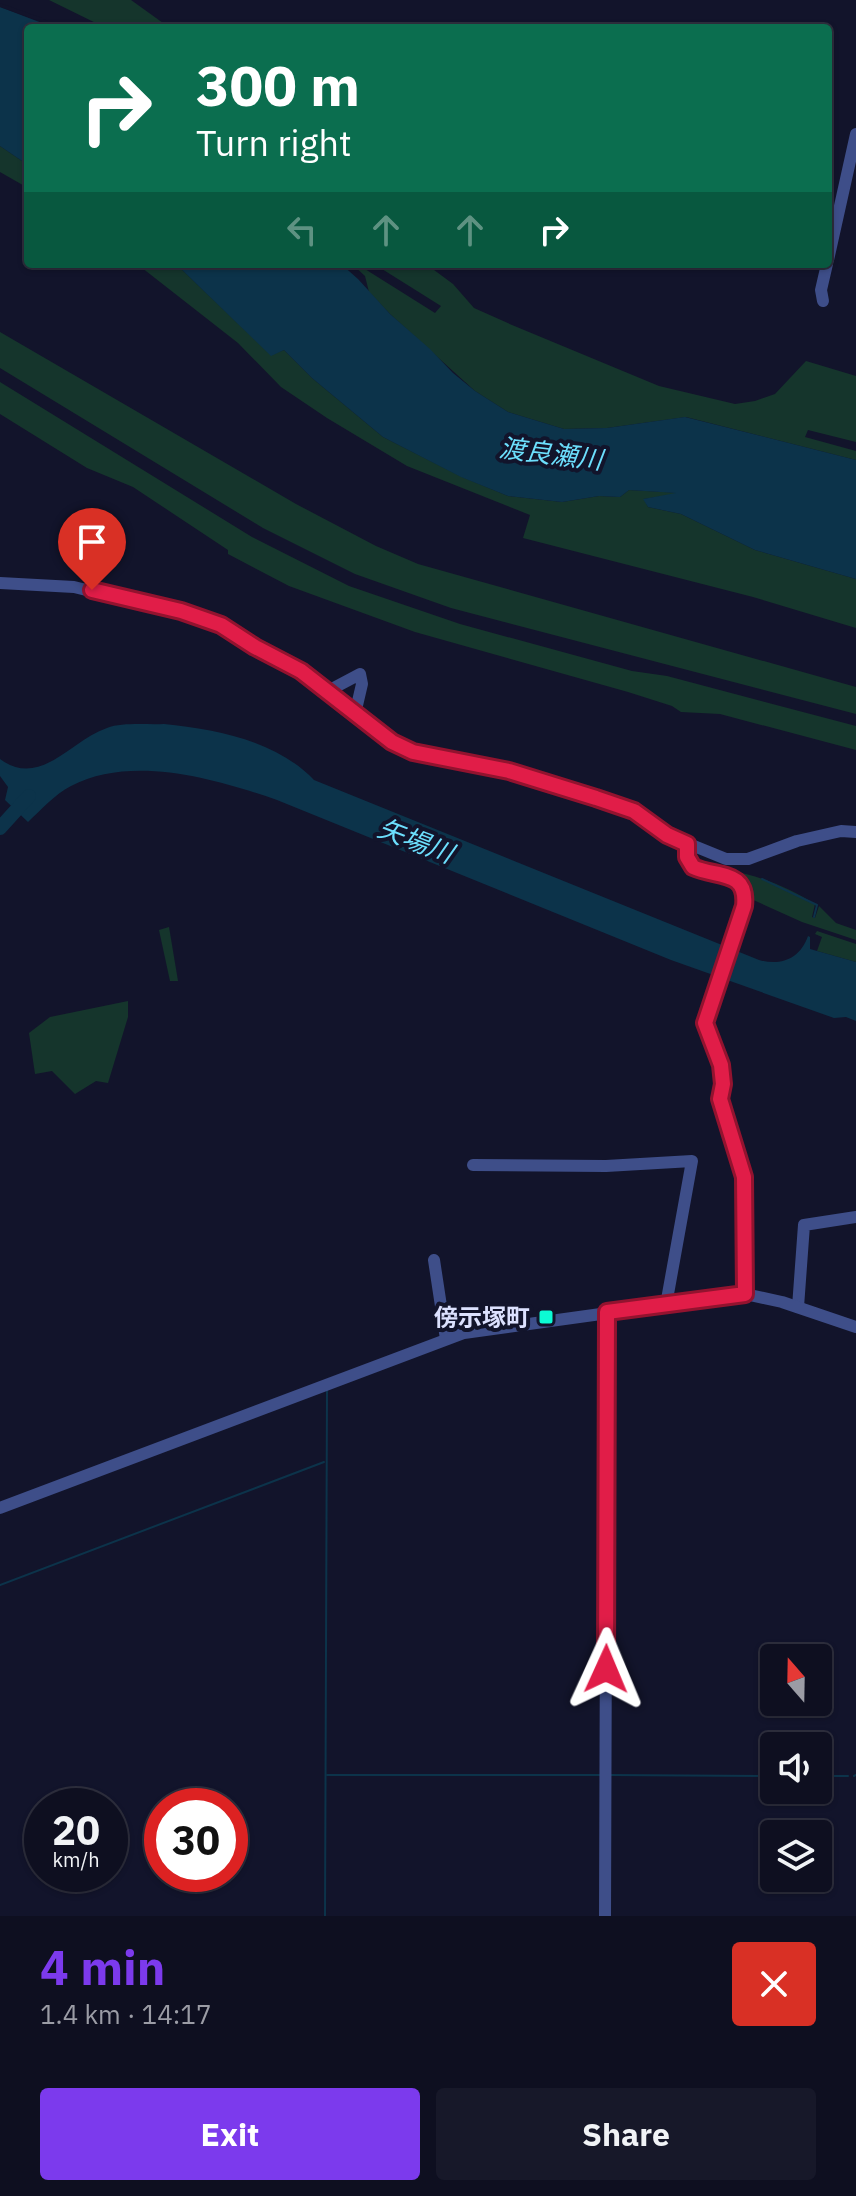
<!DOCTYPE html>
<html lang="en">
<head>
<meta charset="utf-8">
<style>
	body { margin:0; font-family:"IBM Plex Sans","Noto Sans JP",sans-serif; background:#171829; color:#f1f3f6; height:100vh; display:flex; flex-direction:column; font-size:30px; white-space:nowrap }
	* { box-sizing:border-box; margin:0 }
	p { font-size:26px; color:#9b9ca5 }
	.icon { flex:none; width:44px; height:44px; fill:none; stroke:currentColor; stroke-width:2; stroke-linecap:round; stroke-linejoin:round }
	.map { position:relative; height:1916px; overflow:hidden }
	.details { display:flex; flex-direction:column; background:#0e0f20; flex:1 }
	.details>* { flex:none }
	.top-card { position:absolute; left:24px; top:24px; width:808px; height:244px; border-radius:8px; box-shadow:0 2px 6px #0004,0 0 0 2px #2e2f3e; background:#0b6e4f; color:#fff; overflow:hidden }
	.needle { width:52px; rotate:340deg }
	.buttons { position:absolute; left:760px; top:1644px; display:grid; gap:16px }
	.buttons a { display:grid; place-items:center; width:72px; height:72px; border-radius:8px; background:#0e0f20; box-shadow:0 2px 6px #0004,0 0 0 2px #2e2f3e; font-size:40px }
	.speed { position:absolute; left:24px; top:1788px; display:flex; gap:16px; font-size:40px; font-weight:700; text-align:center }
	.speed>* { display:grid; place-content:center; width:104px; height:104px; border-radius:50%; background:#0e0f20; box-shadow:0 2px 6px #0004,0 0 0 2px #2e2f3e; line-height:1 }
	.speed small { font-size:20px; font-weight:400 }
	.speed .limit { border:12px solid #d22; background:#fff; color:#111 }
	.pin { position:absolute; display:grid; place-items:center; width:68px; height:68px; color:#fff; margin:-82px -34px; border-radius:50% 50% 50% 0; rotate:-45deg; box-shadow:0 0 8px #0007 }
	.pin .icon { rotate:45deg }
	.me { position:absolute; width:88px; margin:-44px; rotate:1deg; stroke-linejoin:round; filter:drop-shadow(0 0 6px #0008) }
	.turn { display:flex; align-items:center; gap:28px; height:168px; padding:0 40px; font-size:36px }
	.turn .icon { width:104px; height:104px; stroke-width:2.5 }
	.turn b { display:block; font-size:56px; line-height:68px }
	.lanes { display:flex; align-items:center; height:76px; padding:0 40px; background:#0003; justify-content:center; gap:40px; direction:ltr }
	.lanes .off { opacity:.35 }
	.round { display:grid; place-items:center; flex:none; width:84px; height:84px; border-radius:8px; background:#171829 }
	.headline { display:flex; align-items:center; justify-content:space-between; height:136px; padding:0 40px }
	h1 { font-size:48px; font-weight:700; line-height:60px; color:#7c3aed }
	.cta { display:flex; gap:16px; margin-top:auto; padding:16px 40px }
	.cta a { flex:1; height:92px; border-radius:8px; background:#7c3aed; color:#fff; font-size:32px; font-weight:700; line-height:92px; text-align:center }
	.cta a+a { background:#171829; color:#f1f3f6 }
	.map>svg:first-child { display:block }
	.green { fill:#15352c }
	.water { fill:#0c334a }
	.pier { fill:#12142b }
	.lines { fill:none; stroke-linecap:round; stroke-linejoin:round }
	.stream { stroke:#0c334a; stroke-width:2 }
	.river { stroke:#0c334a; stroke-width:14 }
	.minor { stroke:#3e4e89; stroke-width:12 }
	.route-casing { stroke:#92132f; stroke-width:20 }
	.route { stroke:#e11d48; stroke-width:14 }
	.poi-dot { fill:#0cfbd4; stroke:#12142b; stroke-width:3 }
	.labels { text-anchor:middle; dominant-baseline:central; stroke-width:8; stroke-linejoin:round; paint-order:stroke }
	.poi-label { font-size:24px; font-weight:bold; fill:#dce1fe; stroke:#12142b; text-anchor:end }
	.water-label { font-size:26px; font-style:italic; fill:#6cdffd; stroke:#12142b }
</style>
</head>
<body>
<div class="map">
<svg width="856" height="1916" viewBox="0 0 856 1916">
	<rect width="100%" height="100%" fill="#12142b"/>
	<g class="green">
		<path d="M49,0H131L163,23L161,28H106Z"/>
		<path d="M0,146L28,165V188L0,172Z"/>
		<path d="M137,264H176L271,355L284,350L312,378L383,437L462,477L508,496L562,502L599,496L620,497L629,490L682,493L644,499L648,507L681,514L755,550L856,579V628L753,597L523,538L530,515L407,466L327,418L281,387L238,343Z"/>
		<path d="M352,264H357L435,313L441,306L374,264H426L453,284L474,308L512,325L659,386L735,404L755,401L775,394L806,361L856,376V442L808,430L805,437L856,451V460L686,417L607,428L564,429L508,412L475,391L390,314L369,292L365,276Z"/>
		<path d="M0,332L296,504L376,546L418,564L856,687V714L451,608L355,574L263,528L0,368Z"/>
		<path d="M0,382L252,537L349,586L460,624L632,671L667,676L856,726V750L720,714L681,712L672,706L628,692L415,632L289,586L228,554V550L133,487L87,468L0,414Z"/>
		<path d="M731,871C761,876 789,888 815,904L812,917L815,918L819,906L836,923L856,930V940L802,922L749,898Z"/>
		<path d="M169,927L178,981H170L159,930Z"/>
		<path d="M817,931L856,944V962L817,951L822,937L815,934Z"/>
		<path d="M128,1001V1017L108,1083L96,1081L75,1094L52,1071L35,1074L29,1033L50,1017Z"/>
	</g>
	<g class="water">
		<path d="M0,7L55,28H28V165L0,146Z"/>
		<path d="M176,264H341L358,279L390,314L430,349L453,373L475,391L508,412L564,429L607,428L685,417L856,460V579L755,550L681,514L648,507L643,499L676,493L629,490L620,497L599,496L562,502L508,496L461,477L383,437L312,378L284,350L271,356Z"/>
		<path d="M164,724C216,729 277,741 314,780L759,960C781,966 800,959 808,936L810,937V949L856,962V1021L846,1017L834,1018L671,960L277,800C216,779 132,754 71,786C54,795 42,809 28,822L5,800L8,787L0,776V759C40,789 71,740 107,728C123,722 147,725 164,724Z"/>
	</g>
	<path class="pier" d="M0,3L42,18L59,28L0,7Z"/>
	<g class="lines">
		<g class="stream">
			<path d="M762,879L817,905L814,917"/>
			<path d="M0,1585L324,1462"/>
			<path d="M327,1775H600"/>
			<path d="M609,1775L774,1776"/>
			<path d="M818,1776H848"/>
			<path d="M854,1776L856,1775"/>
			<path d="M325,1916L327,1390"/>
		</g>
		<path class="river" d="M0,828L29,796"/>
		<g class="minor">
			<path d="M828,260L856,134"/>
			<path d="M823,301L821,290L827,264"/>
			<path d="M0,583L74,587L206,619L301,671L392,742L413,752L432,758L509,771L596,798L634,811L667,835L726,859H748L797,841L841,831L856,832"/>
			<path d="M328,691L360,674L362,684L355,714"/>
			<path d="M687,844V857L693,867C716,878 749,870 744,906L705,1023L723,1074L720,1099L744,1177L745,1294"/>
			<path d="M473,1165L606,1166L692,1161L666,1305"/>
			<path d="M434,1260L446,1339"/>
			<path d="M798,1307L804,1225L856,1217"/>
			<path d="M0,1508L464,1333L745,1294L782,1302L856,1327"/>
			<path d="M605,1916L607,1312"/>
		</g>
	</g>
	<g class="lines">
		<g class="route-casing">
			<path id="route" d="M92,590L181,611L221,625L255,647L301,671L392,742L413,752L509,771L596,798L634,811L667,835L687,844V857L693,867C716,878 748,869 744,906L705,1023L721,1065L723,1084L720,1099L744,1177L745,1294L607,1312L606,1669"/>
		</g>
		<use href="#route" class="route"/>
	</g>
	<rect class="poi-dot" x="538" y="1309" width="16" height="16" rx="4"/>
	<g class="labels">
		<g class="poi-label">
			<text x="530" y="1317">傍示塚町</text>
		</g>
		<g class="water-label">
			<text transform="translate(551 453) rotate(7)">渡良瀬川</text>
			<text transform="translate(416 840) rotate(21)">矢場川</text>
		</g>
	</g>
</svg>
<div class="buttons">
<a><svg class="needle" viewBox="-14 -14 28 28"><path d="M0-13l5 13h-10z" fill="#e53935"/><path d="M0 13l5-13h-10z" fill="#9b9ca5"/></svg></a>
<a><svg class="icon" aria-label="sound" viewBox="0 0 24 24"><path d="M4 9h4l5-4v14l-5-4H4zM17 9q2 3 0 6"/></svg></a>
<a><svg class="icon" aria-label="layers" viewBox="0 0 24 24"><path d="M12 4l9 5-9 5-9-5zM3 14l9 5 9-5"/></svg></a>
</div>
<div class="speed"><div>20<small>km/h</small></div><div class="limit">30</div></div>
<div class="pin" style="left:92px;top:590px;background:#d93025"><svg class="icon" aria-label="arrive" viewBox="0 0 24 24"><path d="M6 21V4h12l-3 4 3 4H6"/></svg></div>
<svg class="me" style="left:606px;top:1669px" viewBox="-20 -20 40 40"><path d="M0-17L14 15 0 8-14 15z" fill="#e11d48" stroke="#fff" stroke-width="4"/></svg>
<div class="top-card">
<div class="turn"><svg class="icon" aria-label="right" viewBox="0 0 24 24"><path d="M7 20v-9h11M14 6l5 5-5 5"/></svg><div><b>300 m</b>Turn right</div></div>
<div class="lanes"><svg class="icon off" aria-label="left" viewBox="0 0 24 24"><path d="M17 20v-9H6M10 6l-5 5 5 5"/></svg><svg class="icon off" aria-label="ahead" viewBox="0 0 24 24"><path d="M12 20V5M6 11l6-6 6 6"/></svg><svg class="icon off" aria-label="ahead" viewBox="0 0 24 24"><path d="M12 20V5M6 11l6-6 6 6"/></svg><svg class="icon" aria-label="right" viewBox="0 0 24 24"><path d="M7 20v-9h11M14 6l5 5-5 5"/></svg></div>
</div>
</div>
<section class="details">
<div class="headline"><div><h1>4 min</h1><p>1.4 km · 14:17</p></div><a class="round" style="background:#d93025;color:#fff"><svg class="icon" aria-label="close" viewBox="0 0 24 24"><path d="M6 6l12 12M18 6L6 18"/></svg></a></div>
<div class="cta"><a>Exit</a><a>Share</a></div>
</section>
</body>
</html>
